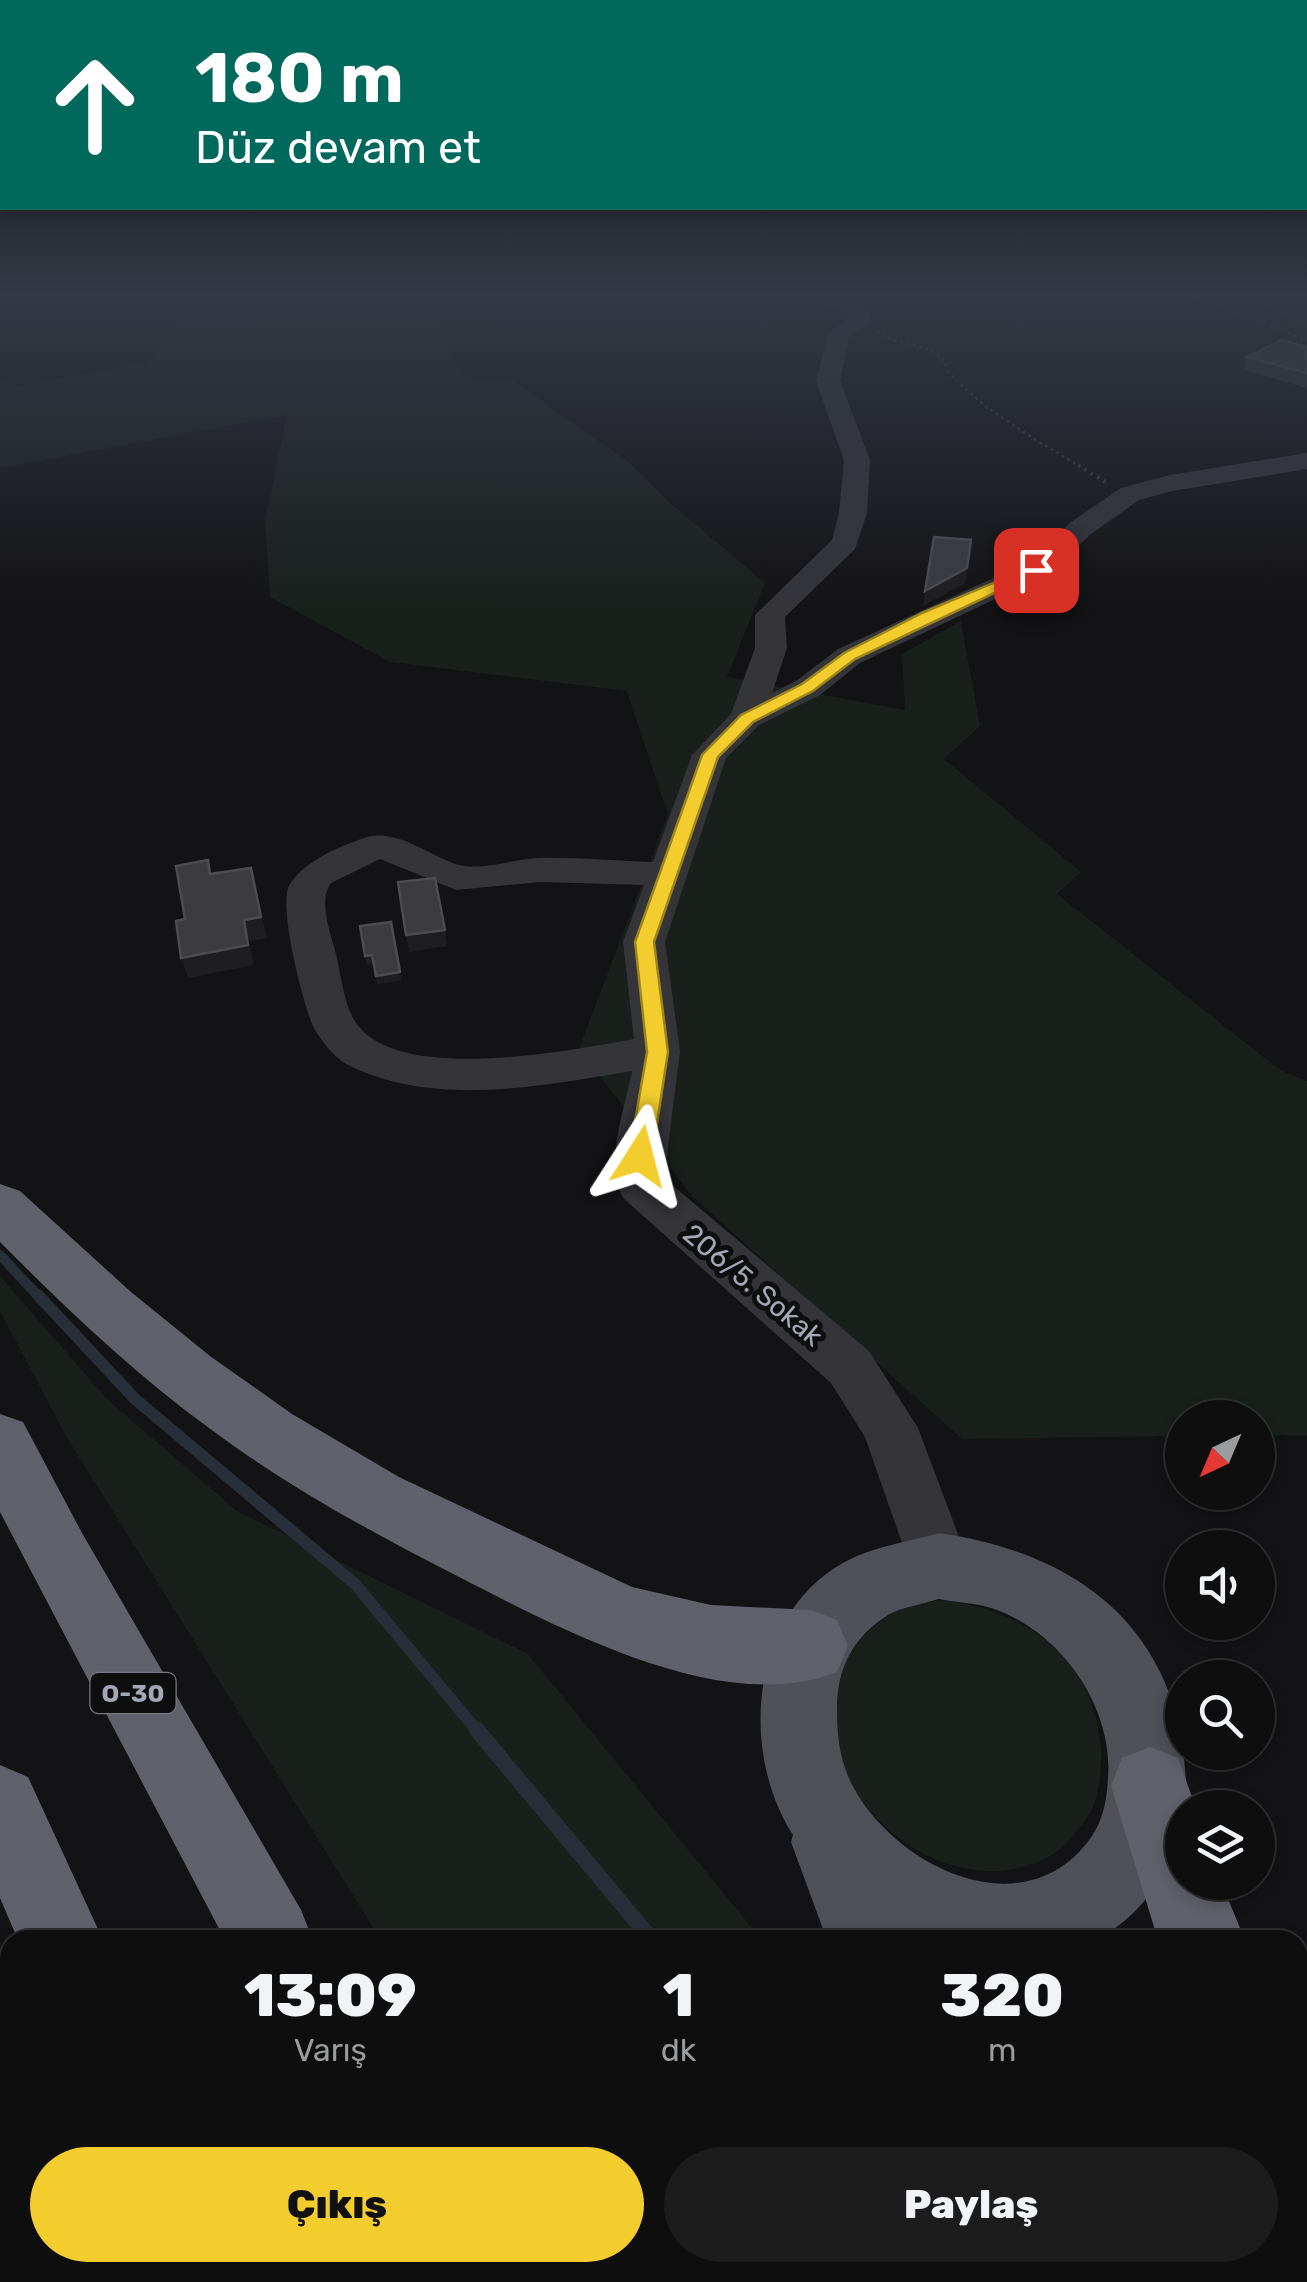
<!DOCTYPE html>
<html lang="tr">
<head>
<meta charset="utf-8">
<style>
	body { margin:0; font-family:Rubik,sans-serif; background:#1c1c1d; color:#f1f3f6; height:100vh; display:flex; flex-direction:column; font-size:38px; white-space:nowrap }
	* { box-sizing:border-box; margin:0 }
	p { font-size:32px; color:#9b9c9e }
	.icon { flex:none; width:55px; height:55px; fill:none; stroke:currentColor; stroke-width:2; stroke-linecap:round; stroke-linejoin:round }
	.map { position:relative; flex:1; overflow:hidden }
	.details { position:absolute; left:0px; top:1930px; width:1308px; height:352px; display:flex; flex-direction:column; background:#0e0e0f; border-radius:30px 30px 0 0; box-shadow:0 5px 15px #0003,0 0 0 2px #2e2e2f }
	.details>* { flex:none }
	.banner { position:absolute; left:0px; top:0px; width:1308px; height:210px; box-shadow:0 5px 15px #0003,0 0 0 2px #2e2e2f; background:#00695c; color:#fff; overflow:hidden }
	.needle { width:65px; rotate:224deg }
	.controls { position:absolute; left:1165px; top:1400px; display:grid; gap:20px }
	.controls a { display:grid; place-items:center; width:110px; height:110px; border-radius:50%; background:#0e0e0f; box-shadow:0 5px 15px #0003,0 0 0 2px #2e2e2f; font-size:50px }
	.pin { position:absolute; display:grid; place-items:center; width:85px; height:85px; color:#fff; margin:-42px; border-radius:20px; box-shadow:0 5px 15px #0006 }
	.me { position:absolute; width:110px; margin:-55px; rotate:9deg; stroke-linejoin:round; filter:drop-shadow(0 0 8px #0008) }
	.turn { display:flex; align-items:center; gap:35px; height:210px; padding:0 30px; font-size:45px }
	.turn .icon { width:130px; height:130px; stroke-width:2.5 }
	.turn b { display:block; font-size:70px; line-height:85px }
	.eta { display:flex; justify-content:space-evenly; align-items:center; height:170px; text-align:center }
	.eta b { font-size:60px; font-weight:800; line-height:70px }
	.primary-button { display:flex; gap:20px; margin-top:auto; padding:20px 30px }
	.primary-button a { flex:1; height:115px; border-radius:60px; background:#f2cd2d; color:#111; font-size:40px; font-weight:800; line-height:115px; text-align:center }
	.primary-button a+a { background:#1c1c1d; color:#f1f3f6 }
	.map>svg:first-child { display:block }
	.green { fill:#191f1b }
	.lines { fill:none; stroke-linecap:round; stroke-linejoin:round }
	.stream-far2 { stroke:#292f38; stroke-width:10 }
	.stream-far1 { stroke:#292f38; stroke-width:12 }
	.stream { stroke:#292f38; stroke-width:16 }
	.path-far1 { stroke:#3a3a40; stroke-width:2.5; stroke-dasharray:2.5 4; stroke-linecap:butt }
	.path { stroke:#3a3a40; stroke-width:4; stroke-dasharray:2.5 5; stroke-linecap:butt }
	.minor { fill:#343439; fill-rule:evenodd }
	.major { fill:#4f5058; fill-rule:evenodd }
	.highway { fill:#60616a; fill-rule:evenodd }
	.wall { fill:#2f2e32 }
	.shaded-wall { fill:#1e1d20 }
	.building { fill:#3b3b40; stroke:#4c4c52; stroke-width:2.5 }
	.route { fill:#f2cd2d; stroke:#9d851d; stroke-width:2.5 }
	.labels { text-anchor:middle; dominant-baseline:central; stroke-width:10; stroke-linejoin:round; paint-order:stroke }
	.shield { fill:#0e0e0f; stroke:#777983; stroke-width:2.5 }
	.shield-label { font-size:25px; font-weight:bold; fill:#a4a7b5 }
	.street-label { font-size:28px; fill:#a4a7b5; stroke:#0e0e0f }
</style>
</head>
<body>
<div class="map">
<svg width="1307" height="2282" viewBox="0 0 1307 2282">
	<rect width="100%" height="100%" fill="#131214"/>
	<g class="green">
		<path d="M294,297H417L461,373L471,379H511L631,464L669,502L765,583L727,677L905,710L902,654L961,621L980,726L944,759L1081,872L1057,894L1280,1070L1307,1081V1435L1258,1436V1418H1182V1436L962,1439L692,1196L579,1049L668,814L627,691L390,662L270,597L265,520L287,415L0,468V380L17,386L147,363L189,319Z"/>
		<path d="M1249,297H1307V328Z"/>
		<path d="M0,1276L108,1400L237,1511L528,1654L762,1940H381L67,1438L0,1311Z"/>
		<path d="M940,1600C1025,1609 1095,1658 1101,1750C1102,1772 1099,1804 1084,1822C1077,1831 1069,1843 1059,1850C1041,1864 1018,1870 996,1871C887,1875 783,1739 856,1645C868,1630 884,1616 903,1608C914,1604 928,1603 940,1600Z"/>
	</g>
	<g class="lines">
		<path class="stream-far2" d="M0,1255L40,1298"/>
		<path class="stream-far1" d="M38,1295L135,1399L355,1584L479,1733"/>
		<g class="stream">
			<path d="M477,1730L652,1940"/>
			<path d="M706,2282L715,2272"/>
		</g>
		<g class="path-far1">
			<path d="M1197,297L1307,340"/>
			<path d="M877,331C895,345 916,342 935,353C946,358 945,369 953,377C989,414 1039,441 1082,468"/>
		</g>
		<path class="path" d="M1078,465L1107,483"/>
		<path class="minor" d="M817,297H843L872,313L868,324L849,336L840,381L870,460L867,513L855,549L785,617L787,648L772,693L796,681L838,649L1026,563L1071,522L1121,488L1170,475L1307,453V469L1172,491L1139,500L1091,534L1046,575L860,663L820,695L759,725L726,758L665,942L680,1051L664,1178L869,1351L918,1428L970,1566L961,1586L939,1595L917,1586L865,1437L831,1383L623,1198C604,1163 625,1108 632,1071C541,1086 435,1108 348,1065C335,1058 320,1040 313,1026C303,1004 278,906 289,886C302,862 338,847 364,838C399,826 436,862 464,866C487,869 515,859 539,858C577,857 615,861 653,862L692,755L731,714L755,648V615L832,540L839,513L844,460L816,381L828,333L851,316ZM380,859L456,890L540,882L644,885L623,942L634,1039C572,1050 390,1087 353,1018C344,1001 341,977 337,958C332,937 317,902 331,883Z"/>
		<g class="major">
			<path d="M939,1533C1097,1556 1191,1647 1186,1808H1182C1182,1861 1142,1918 1095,1940H827L791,1842L793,1835C739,1751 750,1615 843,1563C871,1547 908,1542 939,1533ZM939,1599C954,1602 970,1603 984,1606C1057,1625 1114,1705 1108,1778C1106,1812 1099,1834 1073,1858C999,1923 881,1853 848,1776C839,1754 837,1733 837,1709C837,1669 852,1638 888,1615C902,1607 923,1604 939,1599Z"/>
			<path d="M745,2272H845L841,2282H741Z"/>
			<path d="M886,2272H983L980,2282H882Z"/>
		</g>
		<g class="highway">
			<path d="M0,1184L20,1191L131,1292L210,1356L292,1414L399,1477L632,1587L711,1605L811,1610L837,1620L848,1646L837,1672C725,1717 563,1630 463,1579C375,1534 289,1488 209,1428C139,1377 76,1318 15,1257L0,1242Z"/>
			<path d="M0,1414L23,1422L82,1533L301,1910L313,1940H225L0,1512Z"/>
			<path d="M1150,1747L1178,1758L1196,1808H1182V1882H1221L1245,1940H1158L1111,1786L1122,1758Z"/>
			<path d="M0,1765L28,1777L103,1940H18L0,1898Z"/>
			<path d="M1298,2068L1307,2072V2178L1298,2174Z"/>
			<path d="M172,2272H270L274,2282H176Z"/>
			<path d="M427,2272H527L531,2282H431Z"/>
		</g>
	</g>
	<path class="wall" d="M1307,347V388L1243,370L1247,357Z"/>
	<g class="shaded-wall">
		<path d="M967,568L965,583L923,606L925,591Z"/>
		<path d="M251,868L267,938L249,941L254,965L188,978L181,958L244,920Z"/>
		<path d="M445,930L447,946L409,952L406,935Z"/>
		<path d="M372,955L374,964L367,965L365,956Z"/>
		<path d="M400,972L401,981L377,984L376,976Z"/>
	</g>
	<g class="building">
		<path d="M1282,340L1307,347V373L1247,357Z"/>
		<path d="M934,537L971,540L967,568L925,591Z"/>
		<path d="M208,860L210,874L251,868L261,917L244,920L248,945L181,958L176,921L185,919L176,866Z"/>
		<path d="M435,878L445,930L406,935L398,882Z"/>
		<path d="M391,922L400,972L376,976L372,955L365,956L360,926Z"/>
	</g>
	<linearGradient id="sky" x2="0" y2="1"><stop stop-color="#0a0a0b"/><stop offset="0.48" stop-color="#333945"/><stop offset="1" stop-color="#333945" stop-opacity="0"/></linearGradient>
	<rect width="1307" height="616" fill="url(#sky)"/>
	<path class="route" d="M1031,567L1043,570L855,659L813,691L753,722L718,757L654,942L668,1052L652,1156L640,1165L632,1163L629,1156L647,1052L635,942L702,755L741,715L802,684L844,653L922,613Z"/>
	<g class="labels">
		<rect class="shield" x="90.5" y="1673" width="85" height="40" rx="8"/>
		<g class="shield-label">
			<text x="133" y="1693">O-30</text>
		</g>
		<g class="street-label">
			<text transform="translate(753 1285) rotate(40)">206/5. Sokak</text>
		</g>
	</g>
</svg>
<div class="controls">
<a><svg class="needle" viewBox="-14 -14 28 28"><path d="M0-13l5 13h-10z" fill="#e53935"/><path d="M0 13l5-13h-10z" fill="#9b9c9e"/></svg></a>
<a><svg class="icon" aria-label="sound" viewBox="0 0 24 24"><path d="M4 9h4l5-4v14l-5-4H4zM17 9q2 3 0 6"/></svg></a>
<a><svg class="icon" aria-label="search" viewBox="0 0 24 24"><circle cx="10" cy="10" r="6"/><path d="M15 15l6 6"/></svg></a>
<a><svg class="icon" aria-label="layers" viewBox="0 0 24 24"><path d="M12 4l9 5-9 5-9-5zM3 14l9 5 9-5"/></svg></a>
</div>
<div class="pin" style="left:1036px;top:570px;background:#d93025"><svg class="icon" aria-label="arrive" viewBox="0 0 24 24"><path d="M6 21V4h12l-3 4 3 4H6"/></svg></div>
<svg class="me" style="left:640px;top:1156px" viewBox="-20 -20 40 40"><path d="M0-17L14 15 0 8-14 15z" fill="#f2cd2d" stroke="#fff" stroke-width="4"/></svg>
<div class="banner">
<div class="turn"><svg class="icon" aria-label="ahead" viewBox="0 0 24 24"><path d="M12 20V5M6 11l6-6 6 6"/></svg><div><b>180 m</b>Düz devam et</div></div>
</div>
<section class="details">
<div class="eta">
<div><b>13:09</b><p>Varış</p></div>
<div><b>1</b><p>dk</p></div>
<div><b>320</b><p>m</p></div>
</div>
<div class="primary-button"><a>Çıkış</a><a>Paylaş</a></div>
</section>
</div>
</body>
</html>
